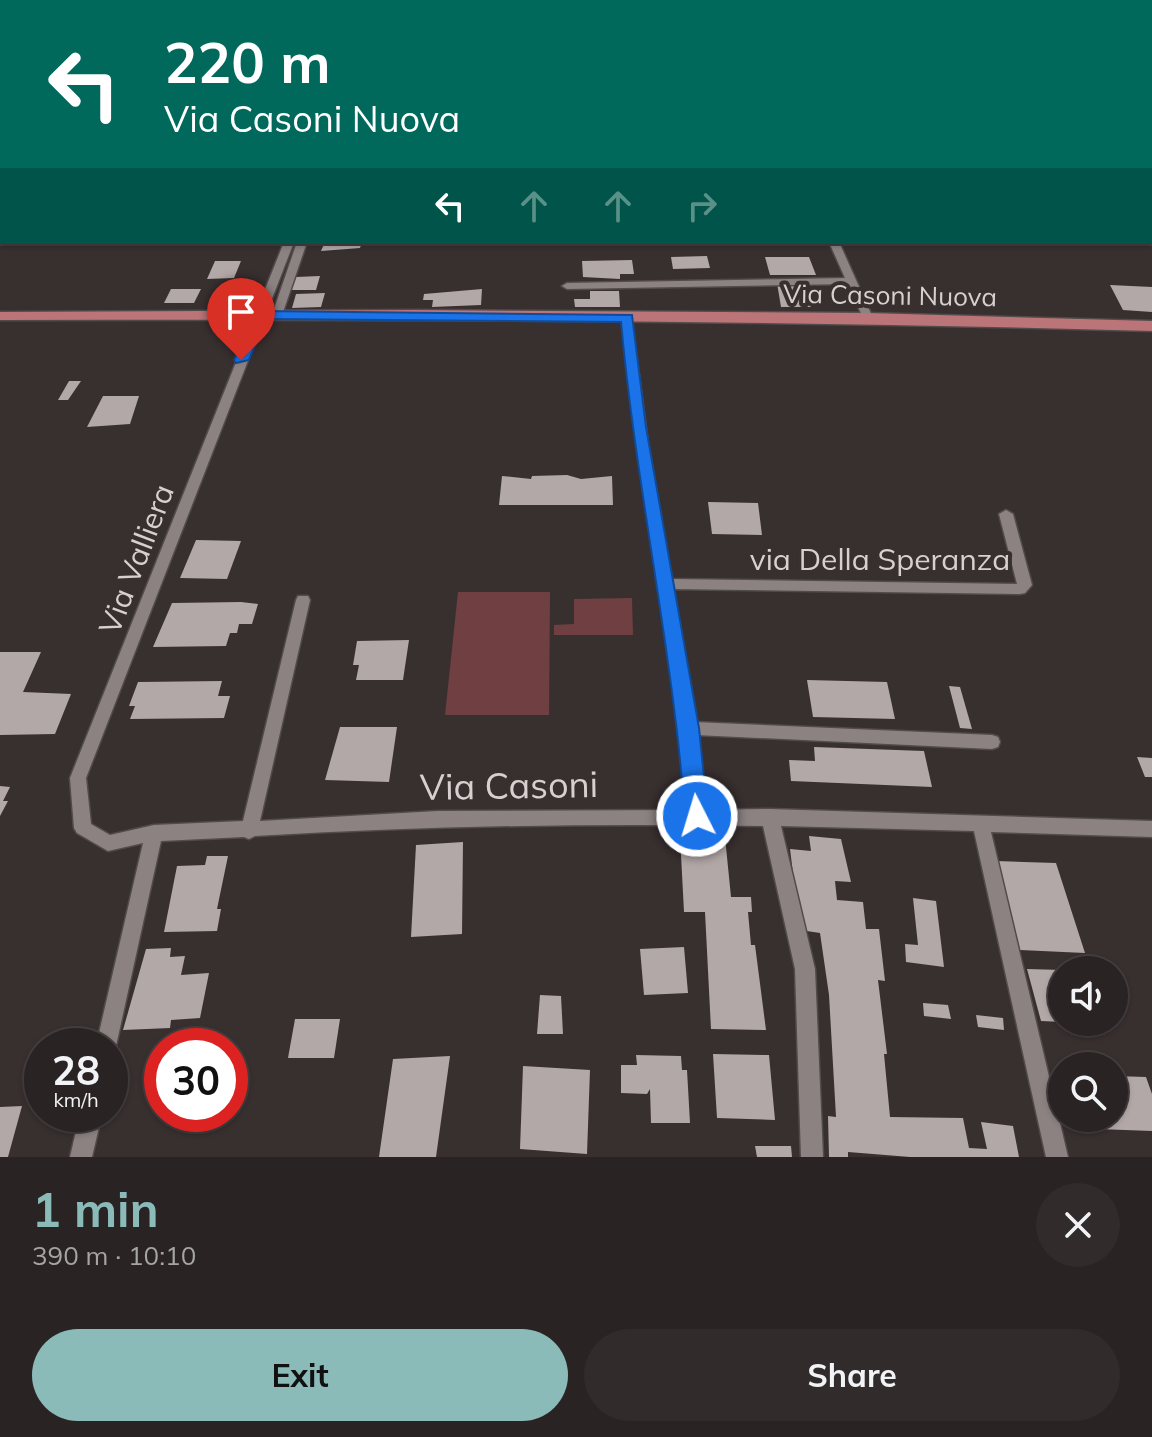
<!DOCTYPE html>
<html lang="en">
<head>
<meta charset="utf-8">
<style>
	body { margin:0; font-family:Mulish,sans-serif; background:#322b2b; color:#f1f3f6; height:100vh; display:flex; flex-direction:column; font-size:30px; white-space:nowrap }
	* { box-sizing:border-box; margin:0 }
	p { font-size:26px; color:#a5a4a6 }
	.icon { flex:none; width:44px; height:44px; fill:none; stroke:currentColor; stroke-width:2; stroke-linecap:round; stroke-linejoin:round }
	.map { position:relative; height:1157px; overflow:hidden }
	.sheet { display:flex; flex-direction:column; background:#2a2323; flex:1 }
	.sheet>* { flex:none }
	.guide { position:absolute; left:0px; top:0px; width:1152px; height:244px; box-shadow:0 2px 6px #0004,0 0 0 2px #464041; background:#00695c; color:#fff; overflow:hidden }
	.tools { position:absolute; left:1048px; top:956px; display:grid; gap:16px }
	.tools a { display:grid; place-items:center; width:80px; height:80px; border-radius:50%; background:#2a2323; box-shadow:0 2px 6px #0004,0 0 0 2px #464041; font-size:40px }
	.speed { position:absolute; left:24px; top:1028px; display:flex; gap:16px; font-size:40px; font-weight:700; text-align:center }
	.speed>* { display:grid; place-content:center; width:104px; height:104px; border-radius:50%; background:#2a2323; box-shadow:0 2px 6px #0004,0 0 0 2px #464041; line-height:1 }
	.speed small { font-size:20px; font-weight:400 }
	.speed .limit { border:12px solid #d22; background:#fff; color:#111 }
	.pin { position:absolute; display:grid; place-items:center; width:68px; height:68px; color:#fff; margin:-82px -34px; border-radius:50% 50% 50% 0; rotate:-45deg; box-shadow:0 0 8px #0007 }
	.pin .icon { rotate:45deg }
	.me { position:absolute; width:88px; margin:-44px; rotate:355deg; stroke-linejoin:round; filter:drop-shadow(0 0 6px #0008) }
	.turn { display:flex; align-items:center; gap:28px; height:168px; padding:0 32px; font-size:36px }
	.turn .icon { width:104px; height:104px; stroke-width:2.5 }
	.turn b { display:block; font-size:56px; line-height:68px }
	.lanes { display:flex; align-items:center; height:76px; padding:0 32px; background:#0003; justify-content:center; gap:40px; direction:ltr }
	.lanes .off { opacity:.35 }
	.round { display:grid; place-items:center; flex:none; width:84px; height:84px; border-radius:42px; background:#322b2b }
	.overview { display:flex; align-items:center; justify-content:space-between; height:136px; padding:0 32px }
	h1 { font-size:48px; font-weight:700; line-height:60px; color:#8bbbb9 }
	.cta { display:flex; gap:16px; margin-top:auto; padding:16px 32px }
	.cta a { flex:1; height:92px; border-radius:48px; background:#8bbbb9; color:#111; font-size:32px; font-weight:700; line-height:92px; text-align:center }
	.cta a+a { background:#322b2b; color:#f1f3f6 }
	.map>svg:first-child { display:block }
	.green { fill:#703f41 }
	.building { fill:#b2a8a7 }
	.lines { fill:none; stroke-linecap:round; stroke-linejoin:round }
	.minor-casing { stroke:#524b4b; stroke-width:3 }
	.major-casing { stroke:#524b4b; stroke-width:3 }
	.minor { fill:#8c8282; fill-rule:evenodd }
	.major { fill:#bb7478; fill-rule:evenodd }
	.route { fill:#1a73e8; stroke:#114b97; stroke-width:2 }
	.labels { text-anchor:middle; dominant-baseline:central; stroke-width:8; stroke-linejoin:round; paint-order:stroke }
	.far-street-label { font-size:26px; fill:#d6d0d0; stroke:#382f2f }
	.street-label { font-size:30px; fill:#d6d0d0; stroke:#382f2f }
	.near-street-label { font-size:36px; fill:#d6d0d0; stroke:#382f2f }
</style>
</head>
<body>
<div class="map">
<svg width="1152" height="1157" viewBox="0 0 1152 1157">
	<rect width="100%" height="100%" fill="#382f2f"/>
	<g class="green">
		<path d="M458,592H550L549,715H445Z"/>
		<path d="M632,598L633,635H554V625L574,624V599Z"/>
	</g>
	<g class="building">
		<path d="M325,242H362L360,248L321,251Z"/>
		<path d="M707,256L710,268L673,269L671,257Z"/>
		<path d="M765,257H809L816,275H770Z"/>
		<path d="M632,260L634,274H620V279L583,277L582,261Z"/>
		<path d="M215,261H241L234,278L207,279Z"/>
		<path d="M320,276L316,290H291L296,277Z"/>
		<path d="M777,283H803L811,307H781Z"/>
		<path d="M1110,285L1152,287V312L1123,310Z"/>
		<path d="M171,289H201L194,303H164Z"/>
		<path d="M482,289L481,305L432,307L433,300H423L424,294Z"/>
		<path d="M590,291H619L620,307H575L574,299H590Z"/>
		<path d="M325,293L321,307L292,308L296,294Z"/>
		<path d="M69,381H81L68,400H58Z"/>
		<path d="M103,396H139L130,424L87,427Z"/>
		<path d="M567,475L581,479L612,476L613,505H499L502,476L531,479L532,476Z"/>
		<path d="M708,502L758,503L762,535L712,534Z"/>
		<path d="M196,540L241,541L227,579L180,578Z"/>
		<path d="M241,602L258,604L252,624H239L237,633H230L226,646L153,647L172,603Z"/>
		<path d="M409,640L403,680H356L359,665H353L357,641Z"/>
		<path d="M0,652H41L23,692L71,694L55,734L0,735Z"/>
		<path d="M807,680L887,682L895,719L813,717Z"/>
		<path d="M222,681L218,696H230L224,718L130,719L135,706H129L138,682Z"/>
		<path d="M949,686L960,687L972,729L960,728Z"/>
		<path d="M340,727H397L389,782L325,780Z"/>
		<path d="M814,747L924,751L932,787L791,781L789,760L815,761Z"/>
		<path d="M1137,757L1152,758V777H1145Z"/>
		<path d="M0,786L10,787L3,801H8L0,816Z"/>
		<path d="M680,836L725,837L731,897H751L752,912H748L751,945H755L766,1030L711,1029L705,912H684Z"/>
		<path d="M809,836L841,839L851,882L835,881L837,900L863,902L866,929H879L885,981L878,980L887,1054H884L890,1117L963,1118L969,1148L987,1149L981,1122L1013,1126L1019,1157H910L848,1152V1157H829L828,1116L836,1117L829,995L820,933L800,930L790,849L811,851Z"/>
		<path d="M463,842L462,934L411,937L416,845Z"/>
		<path d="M207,856H228L217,909H221L217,931L164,932L177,866L205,865Z"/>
		<path d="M996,861L1056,863L1085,953L1020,950Z"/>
		<path d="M913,898L936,901L944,967L906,962L905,944L918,945Z"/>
		<path d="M684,947L688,993L644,995L640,949Z"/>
		<path d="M171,948L170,957L185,956L181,975L209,973L200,1018L171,1020L170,1028L123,1030L146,949Z"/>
		<path d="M1027,969L1062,970V1022L1041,1021Z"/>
		<path d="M540,995L561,996L563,1034H537Z"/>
		<path d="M923,1003L948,1005L951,1019L924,1016Z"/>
		<path d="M976,1015L1003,1018L1004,1030L978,1027Z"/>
		<path d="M295,1019H340L334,1058H288Z"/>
		<path d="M713,1054L769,1055L775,1120L717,1118Z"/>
		<path d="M636,1055L681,1056L682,1070H687L690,1123H651L650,1089L647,1094L621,1093V1065H637Z"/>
		<path d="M450,1056L436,1157H379L393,1059Z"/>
		<path d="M523,1066L590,1070L587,1154L520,1149Z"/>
		<path d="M1114,1076L1146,1077L1152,1094V1131L1070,1128L1067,1118H1114Z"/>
		<path d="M22,1106L8,1157H0V1107Z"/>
		<path d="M755,1146H791L792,1157H757Z"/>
	</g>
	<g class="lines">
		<g class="minor-casing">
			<g id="minor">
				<path d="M1150,176L1152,177V184L1150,183Z"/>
				<path d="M284,242H294L86,778L91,824L110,835L154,825L243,821L296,600L298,596H308L310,600L260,821L438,811L688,810C671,644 638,484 622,318L623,316H631L648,443L671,579L1017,584L999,514L1006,510L1013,514L1032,585L1025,593L1020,594L672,589L694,722L992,735L998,737L1000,742L998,747L992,749L696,735L705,810L770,809L1152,821V837L991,832L1068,1157H1046L974,831L781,826L815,969L823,1157H801L795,969L763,826C594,823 425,826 255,836L249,839L244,837L161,841L116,1046L113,1053L110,1054V1046H96L143,843L108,851L77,833L74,828L70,778Z"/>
				<path d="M297,242H307L282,315L277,318L273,317L272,315Z"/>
				<path d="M829,242H839L873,318L872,320H864L863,318L848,284L567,289L562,286L567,283L845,278Z"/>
				<path d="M80,1114H102L92,1157H70Z"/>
			</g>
		</g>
		<g class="major-casing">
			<path id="major" d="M413,310L868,313L1152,321V331C768,320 384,319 0,320V312Z"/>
		</g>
		<use href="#minor" class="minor"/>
		<use href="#major" class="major"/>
	</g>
	<path class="route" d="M261,311L632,315L646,427L699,728L708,816L705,823L697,826L689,823L685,816C673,651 636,488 621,322L266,319L249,360L236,363L234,360L255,315Z"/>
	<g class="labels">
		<g class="far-street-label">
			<text transform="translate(890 295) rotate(1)">Via Casoni Nuova</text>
		</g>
		<g class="street-label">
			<text transform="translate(136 559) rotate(-69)">Via Valliera</text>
			<text x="880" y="559">via Della Speranza</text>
		</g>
		<g class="near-street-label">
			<text transform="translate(509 785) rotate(-1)">Via Casoni</text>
		</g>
	</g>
</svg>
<div class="tools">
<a><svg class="icon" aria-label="sound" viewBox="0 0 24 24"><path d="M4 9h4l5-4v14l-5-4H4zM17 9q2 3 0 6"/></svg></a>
<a><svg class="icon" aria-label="search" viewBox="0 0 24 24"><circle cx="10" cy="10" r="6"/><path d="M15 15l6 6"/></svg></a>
</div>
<div class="speed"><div>28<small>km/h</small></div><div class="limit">30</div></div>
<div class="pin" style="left:241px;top:360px;background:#d93025"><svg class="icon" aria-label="arrive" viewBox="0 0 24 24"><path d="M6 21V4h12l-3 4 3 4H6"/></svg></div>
<svg class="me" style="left:697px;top:816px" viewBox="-20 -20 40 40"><circle r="17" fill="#1a73e8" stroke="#fff" stroke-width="3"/><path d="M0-11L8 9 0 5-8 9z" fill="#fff"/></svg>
<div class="guide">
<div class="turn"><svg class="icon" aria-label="left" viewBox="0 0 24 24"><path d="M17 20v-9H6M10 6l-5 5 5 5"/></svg><div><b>220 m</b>Via Casoni Nuova</div></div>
<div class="lanes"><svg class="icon" aria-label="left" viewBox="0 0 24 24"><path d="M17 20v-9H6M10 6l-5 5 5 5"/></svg><svg class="icon off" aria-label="ahead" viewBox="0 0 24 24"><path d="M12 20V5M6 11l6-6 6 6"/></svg><svg class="icon off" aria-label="ahead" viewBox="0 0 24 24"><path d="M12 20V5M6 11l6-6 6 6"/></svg><svg class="icon off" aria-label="right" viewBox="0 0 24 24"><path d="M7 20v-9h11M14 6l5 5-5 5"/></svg></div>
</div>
</div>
<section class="sheet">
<div class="overview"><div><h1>1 min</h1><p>390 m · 10:10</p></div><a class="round"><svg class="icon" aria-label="close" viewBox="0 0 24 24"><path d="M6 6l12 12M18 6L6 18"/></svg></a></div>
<div class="cta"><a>Exit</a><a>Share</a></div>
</section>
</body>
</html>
